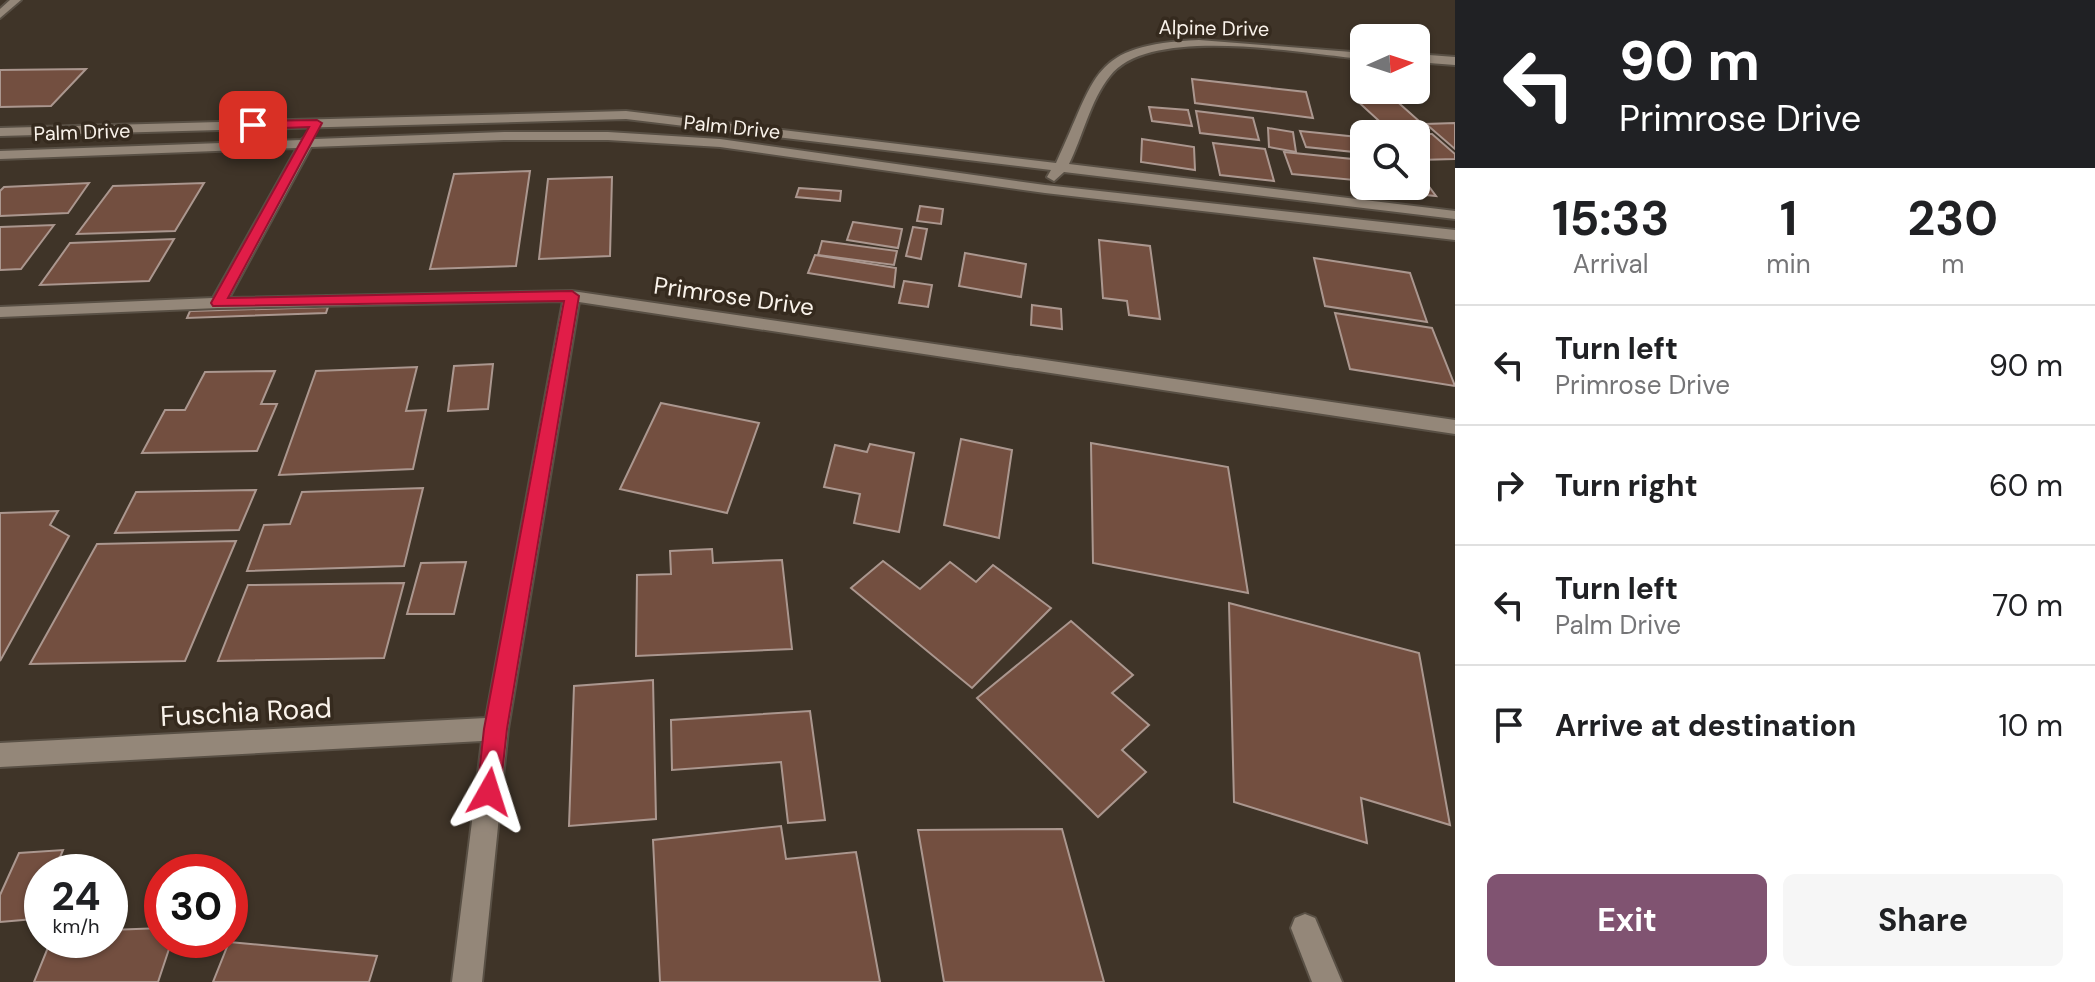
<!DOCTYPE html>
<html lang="en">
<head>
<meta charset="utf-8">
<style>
	body { margin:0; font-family:"DM Sans",sans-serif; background:#f6f6f6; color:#202124; height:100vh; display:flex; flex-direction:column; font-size:30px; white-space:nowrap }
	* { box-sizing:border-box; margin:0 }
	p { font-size:26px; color:#757577 }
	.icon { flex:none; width:44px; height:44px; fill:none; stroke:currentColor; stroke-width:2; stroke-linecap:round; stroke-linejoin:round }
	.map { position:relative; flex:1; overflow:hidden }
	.drawer { display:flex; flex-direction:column; background:#fff; width:640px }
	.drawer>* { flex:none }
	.top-card { background:#202124; color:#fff; overflow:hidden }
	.needle { width:52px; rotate:87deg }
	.controls { position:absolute; left:1350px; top:24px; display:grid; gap:16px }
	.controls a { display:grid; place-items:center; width:80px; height:80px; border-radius:12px; background:#fff; box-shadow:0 2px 6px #0004; font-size:40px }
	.speed { position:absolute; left:24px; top:854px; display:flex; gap:16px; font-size:40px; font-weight:700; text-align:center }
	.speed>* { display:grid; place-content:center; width:104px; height:104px; border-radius:50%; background:#fff; box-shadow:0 2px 6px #0004; line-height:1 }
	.speed small { font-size:20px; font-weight:400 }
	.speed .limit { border:12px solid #d22; background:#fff; color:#111 }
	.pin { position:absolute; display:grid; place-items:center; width:68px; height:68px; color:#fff; margin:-34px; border-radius:16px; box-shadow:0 4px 12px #0006 }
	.me { position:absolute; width:88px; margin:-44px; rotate:6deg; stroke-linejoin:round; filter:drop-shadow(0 0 6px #0008) }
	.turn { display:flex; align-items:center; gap:28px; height:168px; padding:0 32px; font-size:36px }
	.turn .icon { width:104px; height:104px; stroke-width:2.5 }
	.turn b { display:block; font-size:56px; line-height:68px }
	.eta { display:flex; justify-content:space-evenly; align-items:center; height:136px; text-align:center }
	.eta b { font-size:48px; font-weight:700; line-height:56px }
	.primary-button { display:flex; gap:16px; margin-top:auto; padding:16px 32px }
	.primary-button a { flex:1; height:92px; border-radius:12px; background:#805371; color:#fff; font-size:32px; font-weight:700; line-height:92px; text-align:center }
	.primary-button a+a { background:#f6f6f6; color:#202124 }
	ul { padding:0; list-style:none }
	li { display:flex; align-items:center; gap:24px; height:120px; padding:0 32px; border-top:2px solid #e0e0e0 }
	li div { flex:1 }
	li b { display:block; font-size:30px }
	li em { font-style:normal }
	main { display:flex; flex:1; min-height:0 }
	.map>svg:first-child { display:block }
	.building { fill:#734f40; stroke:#ab978f; stroke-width:2 }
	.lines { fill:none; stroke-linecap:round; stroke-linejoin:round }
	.street-casing { stroke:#595045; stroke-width:4 }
	.street { fill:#948779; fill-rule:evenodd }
	.route { fill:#e11d48; stroke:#92132f; stroke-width:2 }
	.labels { text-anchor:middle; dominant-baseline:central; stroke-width:7; stroke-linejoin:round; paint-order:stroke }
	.far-street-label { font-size:20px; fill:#faf3eb; stroke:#352a1e }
	.street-label { font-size:24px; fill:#faf3eb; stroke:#352a1e }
	.near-street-label { font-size:28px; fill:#faf3eb; stroke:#352a1e }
</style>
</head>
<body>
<main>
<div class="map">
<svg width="1455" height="982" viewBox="0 0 1455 982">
	<rect width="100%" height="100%" fill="#3f3428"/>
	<g class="building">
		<path d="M86,69L51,106L0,107V70Z"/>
		<path d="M1192,79L1306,92L1313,118L1195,103Z"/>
		<path d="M1392,97L1428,129L1389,130L1354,98Z"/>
		<path d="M1149,107L1188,110L1192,126L1152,121Z"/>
		<path d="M1196,111L1253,118L1259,140L1200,133Z"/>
		<path d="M1455,123V149L1426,124Z"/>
		<path d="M1268,128L1293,132L1296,152L1269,147Z"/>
		<path d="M1300,131L1358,137L1364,153L1306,147Z"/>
		<path d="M1416,134H1432L1455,154V159L1418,160Z"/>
		<path d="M1142,139L1194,147L1195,170L1141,162Z"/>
		<path d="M1213,143L1265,149L1274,181L1220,175Z"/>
		<path d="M1284,152L1362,160L1364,181L1292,174Z"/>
		<path d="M1416,169L1436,196L1384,191L1381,186H1416Z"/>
		<path d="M530,171L516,266L430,269L454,174Z"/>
		<path d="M612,177L610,256L539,259L548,179Z"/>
		<path d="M89,183L68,213L0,216V191L4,187Z"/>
		<path d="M204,183L175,231L77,234L113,186Z"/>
		<path d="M799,188L841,191L840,201L796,197Z"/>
		<path d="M920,206L943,209L941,224L917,221Z"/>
		<path d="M853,222L902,229L898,248L847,240Z"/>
		<path d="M54,225L21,269L0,270V227Z"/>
		<path d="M913,227L927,229L921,259L906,256Z"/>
		<path d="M174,239L149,281L40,285L70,243Z"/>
		<path d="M1099,240L1150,246L1160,319L1129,315L1127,301L1103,298Z"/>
		<path d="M822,241L897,251L894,265L818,255Z"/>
		<path d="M965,253L1026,264L1021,297L959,286Z"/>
		<path d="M815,255L896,268L894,287L808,273Z"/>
		<path d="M1314,258L1410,273L1427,322L1325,306Z"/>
		<path d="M904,281L932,285L928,307L899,303Z"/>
		<path d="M1032,305L1061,309L1062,329L1031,325Z"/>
		<path d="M328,307L326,313L187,318L190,311Z"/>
		<path d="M1335,313L1432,328L1455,386L1350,369Z"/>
		<path d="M493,364L488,409L448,411L454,366Z"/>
		<path d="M417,367L406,411L426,410L413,469L279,475L316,371Z"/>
		<path d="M275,371L261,404H277L257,451L142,453L165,410H185L205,372Z"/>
		<path d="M661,403L759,423L727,513L620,489Z"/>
		<path d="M961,439L1012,450L999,538L944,525Z"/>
		<path d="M1091,443L1228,467L1248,593L1093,563Z"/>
		<path d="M870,444L914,453L899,532L854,523L860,494L824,487L835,445L867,452Z"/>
		<path d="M423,488L404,566L247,571L264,525L290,524L302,492Z"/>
		<path d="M256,490L239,530L115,533L136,492Z"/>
		<path d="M58,511L50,525L69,536L0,661V513Z"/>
		<path d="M236,541L185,661L30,664L97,544Z"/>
		<path d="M712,549L713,563L782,560L792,649L636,656L637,575L671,574L670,551Z"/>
		<path d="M883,561L920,589L950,562L976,582L993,565L1051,608L972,688L851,588Z"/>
		<path d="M466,562L454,614H407L421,563Z"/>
		<path d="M404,583L384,658L218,661L248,585Z"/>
		<path d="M1229,603L1419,653L1450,825L1361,798L1367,843L1234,802Z"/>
		<path d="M1071,621L1133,675L1112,693L1149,725L1122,750L1146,772L1098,817L977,698Z"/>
		<path d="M653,680L656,819L569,826L574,686Z"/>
		<path d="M810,711L825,820L788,823L781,762L672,770L671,720Z"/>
		<path d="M781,826L786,859L856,852L880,982H660L653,840Z"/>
		<path d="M1062,829L1104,982H944L918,830Z"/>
		<path d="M63,850L54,872H42V901L34,919L0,922V895L19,853Z"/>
		<path d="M162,928V940H172L158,982H34L51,940H110V930Z"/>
		<path d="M229,942L377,956L369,982H213Z"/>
	</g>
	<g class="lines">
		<g class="street-casing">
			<g id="street">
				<path d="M10,0H21L0,18V9Z"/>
				<path d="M1199,40L1364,53V59C1304,54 1150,24 1110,76C1090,101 1083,136 1069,164L1455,211V219L1064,172L1054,181L1047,177L1051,170L626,119L0,136V128L626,111L1056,163C1098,75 1089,45 1199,40Z"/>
				<path d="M1416,54L1455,57V65L1416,62Z"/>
				<path d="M504,132H608L720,139L1045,185L1455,230V240L1045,193L720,147L608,140H504L311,147L229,298L572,291L1455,420V434L579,302L508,729L482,982H452L482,741L0,767V743L486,718L563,301L218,308L0,317V307L213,298L297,148L0,159V151L301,140L309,134L315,139Z"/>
				<path d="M1305,914L1315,918L1342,982H1312L1291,928L1295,918Z"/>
			</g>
		</g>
		<use href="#street" class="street"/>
	</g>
	<path class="route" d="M317,120L322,123L228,298L572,291L579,296L507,729L500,792L497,800L489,804L480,800L477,792L484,729L564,301L213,306L211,303L309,127L253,129L247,125L253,121Z"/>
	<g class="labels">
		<g class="far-street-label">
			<text transform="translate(1214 28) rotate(1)">Alpine Drive</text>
			<text transform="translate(732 127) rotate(6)">Palm Drive</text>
			<text transform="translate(82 132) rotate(-2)">Palm Drive</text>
		</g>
		<g class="street-label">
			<text transform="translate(734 296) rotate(8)">Primrose Drive</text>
		</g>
		<g class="near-street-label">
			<text transform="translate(246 712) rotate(-3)">Fuschia Road</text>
		</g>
	</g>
</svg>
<div class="controls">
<a><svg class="needle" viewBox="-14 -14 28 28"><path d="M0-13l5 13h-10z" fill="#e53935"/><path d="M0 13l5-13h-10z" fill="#757577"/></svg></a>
<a><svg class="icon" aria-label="search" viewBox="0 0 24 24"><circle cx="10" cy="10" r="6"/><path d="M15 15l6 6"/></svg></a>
</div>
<div class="speed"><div>24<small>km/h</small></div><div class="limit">30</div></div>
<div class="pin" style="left:253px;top:125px;background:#d93025"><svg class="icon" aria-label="arrive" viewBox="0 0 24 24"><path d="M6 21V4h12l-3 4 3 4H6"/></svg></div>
<svg class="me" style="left:489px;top:792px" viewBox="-20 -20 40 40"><path d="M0-17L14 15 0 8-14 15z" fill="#e11d48" stroke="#fff" stroke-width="4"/></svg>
</div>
<section class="drawer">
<div class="top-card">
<div class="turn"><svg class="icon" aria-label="left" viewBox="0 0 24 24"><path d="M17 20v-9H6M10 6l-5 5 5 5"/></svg><div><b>90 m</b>Primrose Drive</div></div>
</div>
<div class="eta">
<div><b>15:33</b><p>Arrival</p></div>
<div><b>1</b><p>min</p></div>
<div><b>230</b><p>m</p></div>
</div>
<ul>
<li><svg class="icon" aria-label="left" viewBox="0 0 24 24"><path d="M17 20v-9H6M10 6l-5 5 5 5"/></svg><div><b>Turn left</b><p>Primrose Drive</p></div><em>90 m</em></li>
<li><svg class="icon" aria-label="right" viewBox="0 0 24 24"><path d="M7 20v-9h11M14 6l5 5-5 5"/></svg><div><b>Turn right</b></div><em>60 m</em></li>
<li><svg class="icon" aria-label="left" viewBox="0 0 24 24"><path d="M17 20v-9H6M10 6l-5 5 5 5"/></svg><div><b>Turn left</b><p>Palm Drive</p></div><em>70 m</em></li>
<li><svg class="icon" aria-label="arrive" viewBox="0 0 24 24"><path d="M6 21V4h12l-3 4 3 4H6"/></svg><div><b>Arrive at destination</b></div><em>10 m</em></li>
</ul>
<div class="primary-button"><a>Exit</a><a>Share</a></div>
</section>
</main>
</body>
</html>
